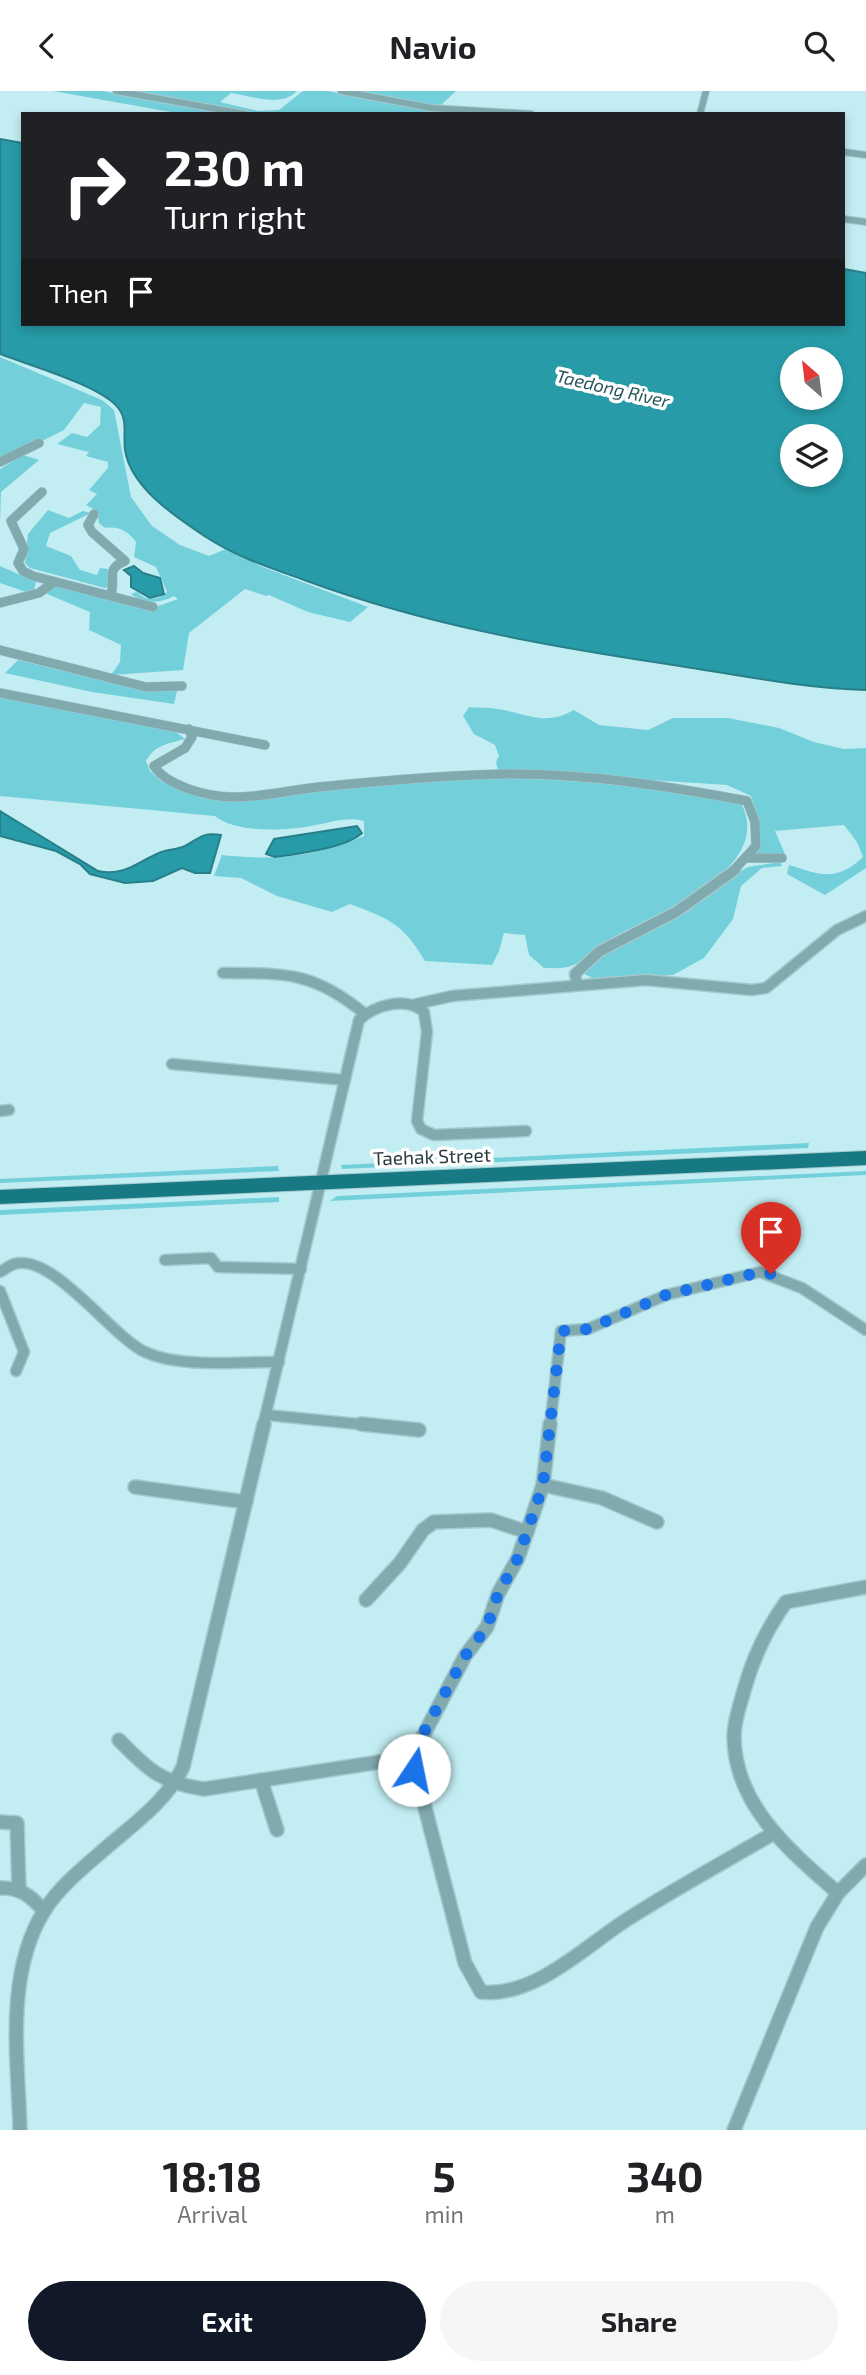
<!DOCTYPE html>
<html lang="en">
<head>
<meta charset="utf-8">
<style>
	body { margin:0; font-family:"Exo 2",sans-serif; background:#f6f6f6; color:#202124; height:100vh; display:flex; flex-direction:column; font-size:26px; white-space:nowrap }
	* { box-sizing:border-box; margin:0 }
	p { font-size:23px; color:#757577 }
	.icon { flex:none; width:38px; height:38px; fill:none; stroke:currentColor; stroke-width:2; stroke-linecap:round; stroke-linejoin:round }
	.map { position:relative; height:2039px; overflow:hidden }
	.sheet { display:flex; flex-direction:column; background:#fff; flex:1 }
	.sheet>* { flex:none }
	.guide { position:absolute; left:21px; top:21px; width:824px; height:214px; border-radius:0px; box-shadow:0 4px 10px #0003; background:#202124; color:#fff; overflow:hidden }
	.needle { width:46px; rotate:332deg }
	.tools { position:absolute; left:780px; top:256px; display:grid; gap:14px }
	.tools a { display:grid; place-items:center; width:63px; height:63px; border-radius:50%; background:#fff; box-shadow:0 4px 10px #0003; font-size:35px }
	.pin { position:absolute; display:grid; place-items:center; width:60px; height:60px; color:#fff; margin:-72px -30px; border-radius:50% 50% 50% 0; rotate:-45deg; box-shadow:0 0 7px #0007 }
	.pin .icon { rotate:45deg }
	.me { position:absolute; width:77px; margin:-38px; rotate:11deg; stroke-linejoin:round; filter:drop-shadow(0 0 5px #0008) }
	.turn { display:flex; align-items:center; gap:24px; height:147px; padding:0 28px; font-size:32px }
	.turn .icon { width:91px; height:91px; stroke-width:2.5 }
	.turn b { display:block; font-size:49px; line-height:60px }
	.then { display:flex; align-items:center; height:66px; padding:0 28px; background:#0003; gap:14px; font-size:26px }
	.eta { display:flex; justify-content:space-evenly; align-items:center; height:119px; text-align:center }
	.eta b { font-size:42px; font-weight:700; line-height:49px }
	.action { display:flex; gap:14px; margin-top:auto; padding:14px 28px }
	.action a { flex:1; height:80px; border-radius:42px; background:#111827; color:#fff; font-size:28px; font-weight:700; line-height:80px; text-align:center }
	.action a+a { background:#f6f6f6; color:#202124 }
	header { display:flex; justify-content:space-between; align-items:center; height:91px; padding:0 28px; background:#fff; font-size:32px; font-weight:700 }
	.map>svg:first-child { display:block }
	.green { fill:#73d0db }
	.water { fill:#279ca8; stroke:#287f88; stroke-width:2; fill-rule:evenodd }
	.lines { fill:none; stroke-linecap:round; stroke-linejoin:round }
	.minor-far3-casing { stroke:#a4c9ce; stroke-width:8 }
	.minor-far2-casing { stroke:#a4c9ce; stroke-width:10 }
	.minor-far1-casing { stroke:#a4c9ce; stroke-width:13 }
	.minor-casing { stroke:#a4c9ce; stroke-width:16 }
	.primary-casing { stroke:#a4c9ce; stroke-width:2 }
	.minor-far3 { stroke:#81aaaf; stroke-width:6 }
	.minor-far2 { stroke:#81aaaf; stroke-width:9 }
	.minor-far1 { stroke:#81aaaf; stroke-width:10 }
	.minor { stroke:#81aaaf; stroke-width:13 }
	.primary { fill:#167983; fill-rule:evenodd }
	.route { stroke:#1a73e8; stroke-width:12; stroke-dasharray:0 21.6 }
	.labels { text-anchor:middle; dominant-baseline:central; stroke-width:7; stroke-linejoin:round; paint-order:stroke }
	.far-water-label { font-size:18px; font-style:italic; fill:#26555b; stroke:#fff }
	.street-label { font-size:19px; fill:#2a3b3d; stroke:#fff }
</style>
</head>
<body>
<header><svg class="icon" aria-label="back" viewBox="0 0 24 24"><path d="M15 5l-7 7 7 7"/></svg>Navio<svg class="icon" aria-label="search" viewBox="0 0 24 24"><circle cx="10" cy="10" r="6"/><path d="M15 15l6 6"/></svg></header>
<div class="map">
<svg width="866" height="2039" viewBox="0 0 866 2039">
	<rect width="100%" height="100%" fill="#c2edf2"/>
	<g class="green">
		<path d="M53,0H103L232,23H182Z"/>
		<path d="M129,0H297C281,17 252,5 231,2L220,11L258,20L279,19L303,0H328L434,19L431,23H257Z"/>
		<path d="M349,0H456L440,15Z"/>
		<path d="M0,266L102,309L114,319L131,406L152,435L180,454L209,465L226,458L263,476L368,516L350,531L308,521L269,504L266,505L245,498L189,542L183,579L111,584L120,571L121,554L89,539L90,521L47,503V499L60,494L150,518L178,508L174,505C160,513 143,513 131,503L137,501C147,511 157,509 167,501L156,476L134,466L136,451C128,440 119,435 105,437L99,432L97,420L86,414L97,403L89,399L108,377V371L86,365L89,361L57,353L72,342L87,346L100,334L101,316L84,312L64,339L44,349L37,348L0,367Z"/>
		<path d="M23,364L39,369L1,401L0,432V378Z"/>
		<path d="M48,419L69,427L83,420L91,422L50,442L46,455L71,465L80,479L97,484L100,477L108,478L110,495L105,497L30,477L25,472L28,443Z"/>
		<path d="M0,475L36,491L34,499L29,502L0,492Z"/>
		<path d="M18,569L105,590L177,600L174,613L92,601L5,582Z"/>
		<path d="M0,606L175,640L185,648C170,652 154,654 146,670L150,680L161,690L210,706L506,686L629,694L741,712C774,775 668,818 625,840C606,849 590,868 571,875C563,878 552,877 544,877L529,864L525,844L504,842L499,860L492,874L425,870C403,833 390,828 350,813L332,821L277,805L241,787L214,785L222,764C280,770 310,766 364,745V730C346,725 329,732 311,735C285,740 235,742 215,725L0,705Z"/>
		<path d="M469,616C478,617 488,616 497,618C528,622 544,636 574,619L599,634L648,639L673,627H728L779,637L814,651L844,658L866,657V777L825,804L787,783L789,774C820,784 837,791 863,766L857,751L844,734L775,740L785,763L773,765L754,764L759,730L751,705L727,694L498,679L496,671L499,665L495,654L474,643L463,625Z"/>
		<path d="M780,771L782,775L762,777L741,795L733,828L704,867L673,884L592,887L581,881L602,861L748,776Z"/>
		<path d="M809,1052L808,1057L342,1078L341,1074Z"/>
		<path d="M278,1075L279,1080L0,1092V1088Z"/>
		<path d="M866,1080V1084L330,1110L337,1105Z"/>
		<path d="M279,1106V1111L0,1124V1119Z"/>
	</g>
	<g class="water">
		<path d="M0,48L23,52V233H844V178L866,182V599C799,597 734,583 667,573C542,554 427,534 307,490C274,478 236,466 206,446C176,426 131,397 125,359C123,345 128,330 119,318C103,295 28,274 0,263ZM793,268H831V306H793ZM793,345H831V383H793Z"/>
		<path d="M134,475L143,482L160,487L164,503L150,507L131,496V485L124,479Z"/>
		<path d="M0,720L98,780C124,786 137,771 159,762C167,758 177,759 185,755C200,747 202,741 221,744L210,782H195L182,777L153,790L125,792L90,783L80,773L56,760L0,745Z"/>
		<path d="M357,735L362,742C346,757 297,763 275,766L266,763L274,748Z"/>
	</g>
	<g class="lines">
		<g class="minor-far3-casing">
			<g id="minor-far3">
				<path d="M116,0L245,23"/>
				<path d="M341,0L432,17L531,23"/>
				<path d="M700,23L706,0"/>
				<path d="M844,61L866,64"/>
				<path d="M844,128L866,131"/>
			</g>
		</g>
		<g class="minor-far2-casing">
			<g id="minor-far2">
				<path d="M0,371L39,352"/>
				<path d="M42,401L11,430L24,458L18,472L23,480L33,485L153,516"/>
				<path d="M94,423L88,434L92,441L125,470C103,479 118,488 110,505"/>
				<path d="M0,512L39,502L54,491"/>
				<path d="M0,559L146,596L182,595"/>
				<path d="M0,602L265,654"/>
				<path d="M189,638L192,646L185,657L154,675C167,695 206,705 230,706C260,707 289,699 319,696C380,690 443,684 505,683C586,682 667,695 747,710L755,731L756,755L733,780"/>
				<path d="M745,767H782"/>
			</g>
		</g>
		<g class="minor-far1-casing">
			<g id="minor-far1">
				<path d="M223,882C286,882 314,881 365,923"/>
				<path d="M577,894L575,883L600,860L676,821L735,779"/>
				<path d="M412,914L452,905L646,889L752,899L766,897L837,839L866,825"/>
				<path d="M172,973L345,989"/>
				<path d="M0,1020L9,1019"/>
				<path d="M165,1169L211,1167L218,1176L301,1178"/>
				<path d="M0,1181C4,1179 9,1175 14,1173C52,1161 112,1246 145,1261C182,1278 239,1270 279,1271"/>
				<path d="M0,1200L24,1261L16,1280"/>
				<path d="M267,1324L378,1335"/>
				<path d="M263,1335L359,929C375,914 406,905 424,921L427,941L417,1030L421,1038L434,1044L526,1040"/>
				<path d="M550,1335L561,1240L588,1238L666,1204L760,1181L802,1197L866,1239"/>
			</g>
		</g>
		<g class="minor-casing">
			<g id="minor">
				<path d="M361,1333L419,1339"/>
				<path d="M550,1333L543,1394L518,1467L498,1503L487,1536L465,1565L412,1666L465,1872L481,1901C536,1907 587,1853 631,1826C678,1796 726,1770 774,1742"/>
				<path d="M543,1394L602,1407L657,1431"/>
				<path d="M135,1396L246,1411"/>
				<path d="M366,1509L400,1472L423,1439L434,1431L491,1429L527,1441"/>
				<path d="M119,1649C148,1679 162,1692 204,1698L412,1666"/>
				<path d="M261,1689L277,1739"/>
				<path d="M0,1731L17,1732L19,1798"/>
				<path d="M0,1797C20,1796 31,1805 44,1820"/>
				<path d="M838,1802C791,1761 734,1714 734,1645C734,1631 739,1617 743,1603C752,1569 765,1540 786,1511L866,1496"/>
				<path d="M20,2039C18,1968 5,1883 44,1820C58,1798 79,1780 99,1763C129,1736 165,1713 183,1676L264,1333"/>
				<path d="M734,2039L817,1836L838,1802L866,1774"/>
			</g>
		</g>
		<g class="primary-casing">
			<path id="primary" d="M866,1060V1074L0,1113V1099Z"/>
		</g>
		<use href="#minor-far3" class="minor-far3"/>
		<use href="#minor-far2" class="minor-far2"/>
		<use href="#minor-far1" class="minor-far1"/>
		<use href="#minor" class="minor"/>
		<use href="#primary" class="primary"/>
	</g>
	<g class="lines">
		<path class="route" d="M414,1679L412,1666L417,1654L465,1565L487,1536L498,1503L518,1467L527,1441L543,1394L561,1240L588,1238L666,1204L760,1181L771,1183"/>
	</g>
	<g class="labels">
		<g class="far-water-label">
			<text transform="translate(613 297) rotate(13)">Taedong River</text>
		</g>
		<g class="street-label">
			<text transform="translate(432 1065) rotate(-2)">Taehak Street</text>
		</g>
	</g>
</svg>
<div class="tools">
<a><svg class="needle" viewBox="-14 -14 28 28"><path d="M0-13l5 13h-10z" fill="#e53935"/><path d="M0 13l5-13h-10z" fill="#757577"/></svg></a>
<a><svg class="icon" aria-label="layers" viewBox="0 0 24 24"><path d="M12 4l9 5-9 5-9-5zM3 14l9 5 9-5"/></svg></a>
</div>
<div class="pin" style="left:771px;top:1183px;background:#d93025"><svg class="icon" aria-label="arrive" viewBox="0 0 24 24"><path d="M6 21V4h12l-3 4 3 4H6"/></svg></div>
<svg class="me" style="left:414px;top:1679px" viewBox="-20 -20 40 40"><circle r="19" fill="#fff"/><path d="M0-13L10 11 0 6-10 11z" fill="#1a73e8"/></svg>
<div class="guide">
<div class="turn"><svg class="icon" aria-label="right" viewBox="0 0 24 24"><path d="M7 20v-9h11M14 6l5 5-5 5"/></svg><div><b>230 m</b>Turn right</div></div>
<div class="then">Then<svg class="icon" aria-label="arrive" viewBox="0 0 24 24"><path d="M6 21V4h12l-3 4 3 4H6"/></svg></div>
</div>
</div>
<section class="sheet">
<div class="eta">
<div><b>18:18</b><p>Arrival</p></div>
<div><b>5</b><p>min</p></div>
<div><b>340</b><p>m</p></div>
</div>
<div class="action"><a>Exit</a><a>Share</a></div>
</section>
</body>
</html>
